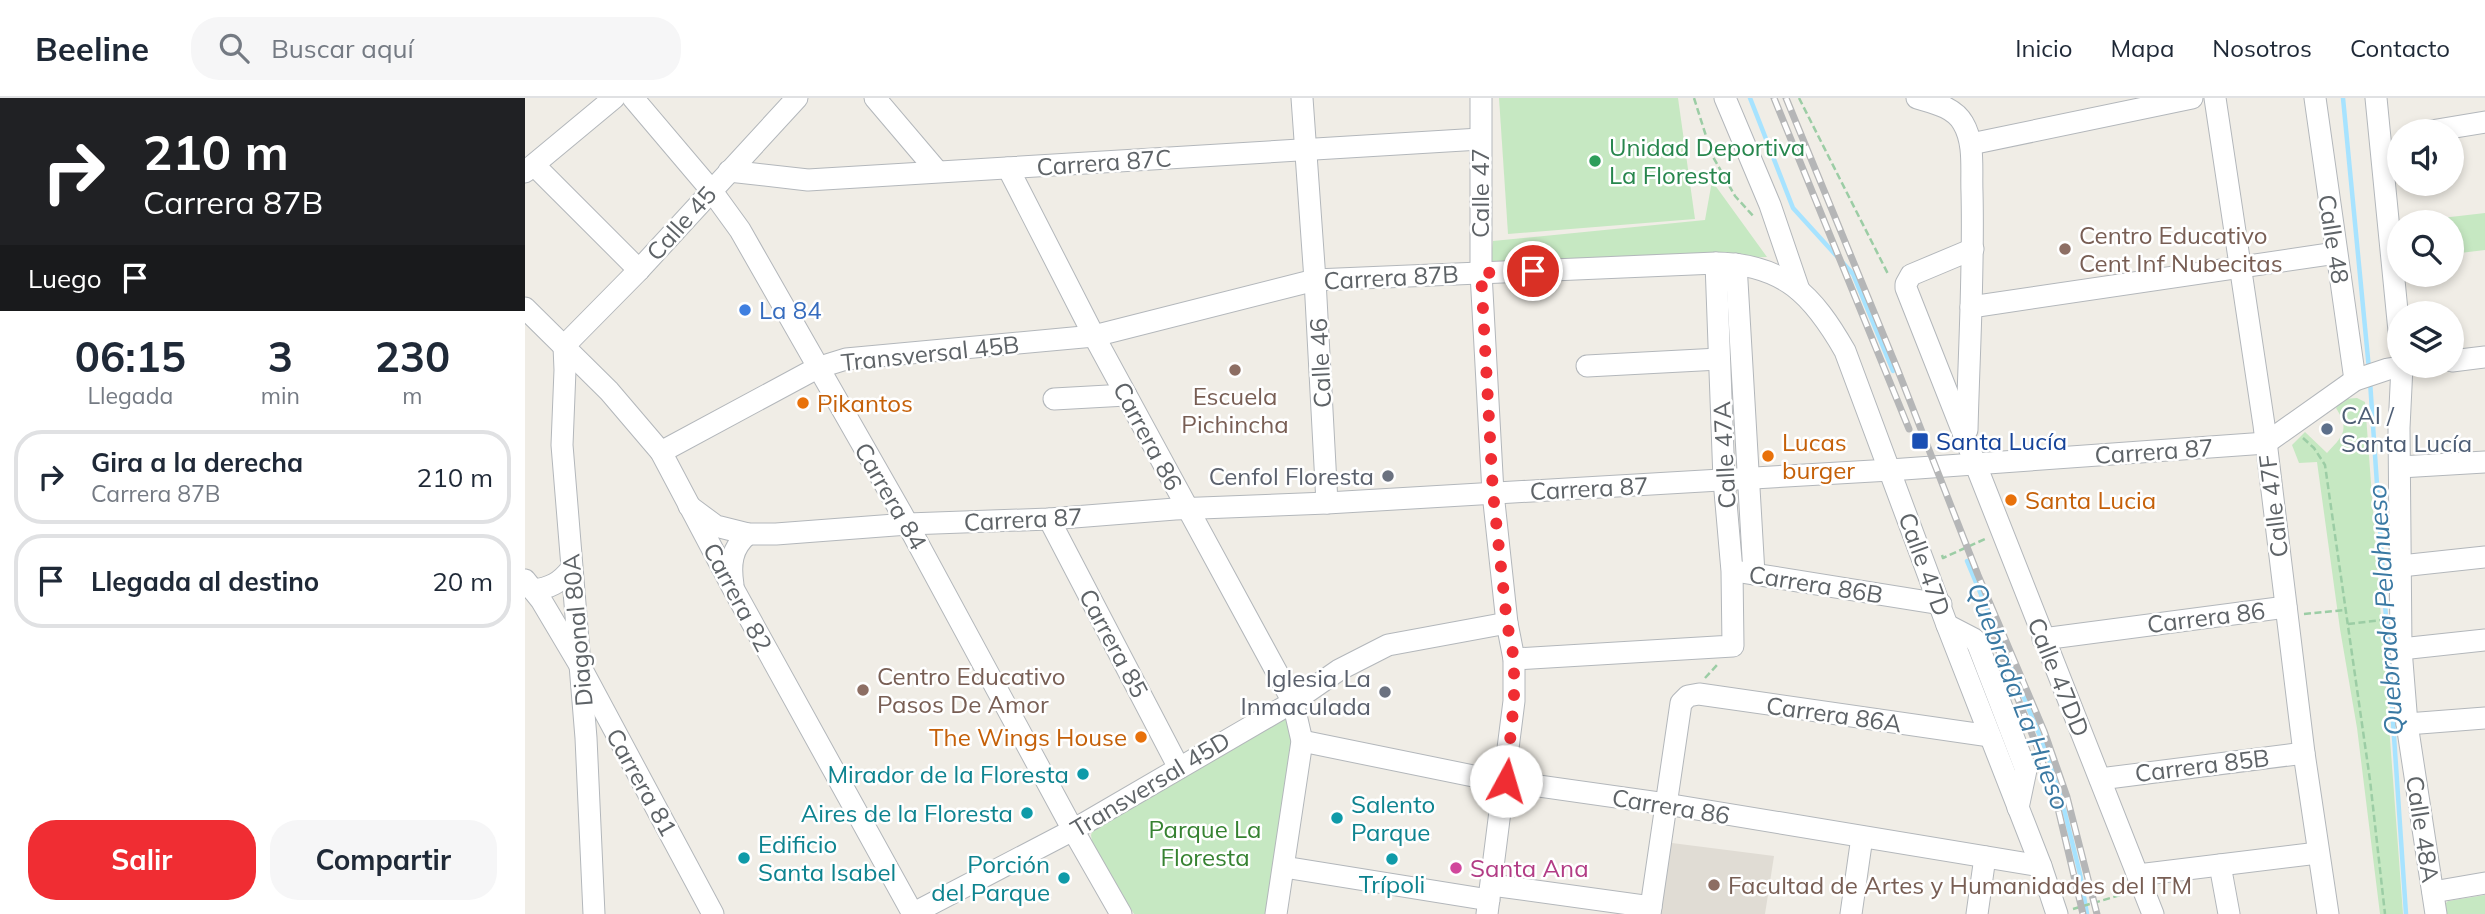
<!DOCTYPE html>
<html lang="es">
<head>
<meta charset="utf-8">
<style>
	body { margin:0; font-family:Mulish,sans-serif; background:#f6f6f7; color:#1f2937; height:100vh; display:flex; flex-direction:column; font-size:26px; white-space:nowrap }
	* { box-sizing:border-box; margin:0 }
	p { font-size:23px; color:#747a83 }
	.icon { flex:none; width:38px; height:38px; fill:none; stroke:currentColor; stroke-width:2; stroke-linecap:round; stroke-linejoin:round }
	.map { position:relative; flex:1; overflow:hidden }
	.drawer { display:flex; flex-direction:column; background:#fff; width:525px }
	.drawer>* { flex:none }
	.hud { background:#202124; color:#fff; overflow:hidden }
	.buttons { position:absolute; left:1862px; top:21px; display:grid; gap:14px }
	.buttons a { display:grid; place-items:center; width:77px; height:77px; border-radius:50%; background:#fff; box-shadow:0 4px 10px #0003; font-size:35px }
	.pin { position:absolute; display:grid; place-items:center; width:60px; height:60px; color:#fff; margin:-30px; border:4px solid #fff; border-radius:50%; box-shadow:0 2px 7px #0007 }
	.me { position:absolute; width:77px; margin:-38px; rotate:6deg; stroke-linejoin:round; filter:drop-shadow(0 0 5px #0008) }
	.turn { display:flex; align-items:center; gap:24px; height:147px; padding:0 28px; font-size:32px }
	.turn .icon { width:91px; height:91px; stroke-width:2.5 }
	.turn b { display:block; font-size:49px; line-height:60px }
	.then { display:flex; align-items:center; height:66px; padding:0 28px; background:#0003; gap:14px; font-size:26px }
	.eta { display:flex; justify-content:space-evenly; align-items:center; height:119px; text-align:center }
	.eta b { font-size:42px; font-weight:700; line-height:49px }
	.primary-button { display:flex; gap:14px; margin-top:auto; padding:14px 28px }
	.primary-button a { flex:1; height:80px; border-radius:28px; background:#f02d33; color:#fff; font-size:28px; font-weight:700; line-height:80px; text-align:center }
	.primary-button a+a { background:#f6f6f7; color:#1f2937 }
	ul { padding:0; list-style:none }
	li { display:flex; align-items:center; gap:21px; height:94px; margin:0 14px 10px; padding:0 14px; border:4px solid #e0e1e3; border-radius:28px }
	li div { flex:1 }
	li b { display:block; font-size:26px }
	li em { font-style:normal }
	header { display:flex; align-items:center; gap:42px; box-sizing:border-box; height:98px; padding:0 35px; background:#fff; border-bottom:2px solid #e0e1e3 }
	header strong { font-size:33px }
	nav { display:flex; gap:38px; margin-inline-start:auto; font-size:24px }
	.search { width:490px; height:63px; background:#f6f6f7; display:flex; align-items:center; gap:18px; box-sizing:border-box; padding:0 24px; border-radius:28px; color:#747a83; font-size:26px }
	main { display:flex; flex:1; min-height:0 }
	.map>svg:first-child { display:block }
	.education { fill:#e0dcd4 }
	.green { fill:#c6e8c2 }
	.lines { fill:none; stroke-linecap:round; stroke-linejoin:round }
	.stream { stroke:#a7e3ff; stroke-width:4.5 }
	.minor-casing { stroke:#b3b7bb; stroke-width:23 }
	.path { stroke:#9ccda5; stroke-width:2.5; stroke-dasharray:7 3.5; stroke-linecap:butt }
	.minor { stroke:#fff; stroke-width:21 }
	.rail-casing { stroke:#b5b6b7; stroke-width:7 }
	.rail { stroke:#fff; stroke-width:4.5; stroke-dasharray:13; stroke-linecap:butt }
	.route { stroke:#f02d33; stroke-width:12; stroke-dasharray:0 21.6 }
	.leisure-dot { fill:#2e9e5b; stroke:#fff; stroke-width:2.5 }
	.education-dot { fill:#8d6e63; stroke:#fff; stroke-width:2.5 }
	.shop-dot { fill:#3f7fe0; stroke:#fff; stroke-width:2.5 }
	.food-dot { fill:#e8710a; stroke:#fff; stroke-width:2.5 }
	.service-dot { fill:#5c6f8a; stroke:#fff; stroke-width:2.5 }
	.transit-dot { fill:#1a4fb4; stroke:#fff; stroke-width:2.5 }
	.worship-dot { fill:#6b7280; stroke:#fff; stroke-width:2.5 }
	.culture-dot { fill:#0f9aa8; stroke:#fff; stroke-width:2.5 }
	.hotel-dot { fill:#d1479c; stroke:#fff; stroke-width:2.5 }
	.labels { text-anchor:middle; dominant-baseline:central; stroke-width:5; stroke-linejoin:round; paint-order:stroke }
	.leisure-label { font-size:24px; fill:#27864d; stroke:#fff; text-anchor:start }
	.street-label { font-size:24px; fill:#5e6367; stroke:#fff }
	.education-label { font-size:24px; fill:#785e54; stroke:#fff; text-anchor:start }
	.shop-label { font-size:24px; fill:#366cbe; stroke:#fff; text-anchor:start }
	.food-label { font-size:24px; fill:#c56008; stroke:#fff; text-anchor:start }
	.service-label { font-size:24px; fill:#4e5e75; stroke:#fff; text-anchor:start }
	.transit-label { font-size:24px; fill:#164399; stroke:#fff; text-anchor:start }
	.worship-label { font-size:24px; fill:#5b616d; stroke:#fff; text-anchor:end }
	.culture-label { font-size:24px; fill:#0d838f; stroke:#fff; text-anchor:end }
	.park-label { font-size:24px; fill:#368231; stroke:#fff }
	.hotel-label { font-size:24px; fill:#b23c85; stroke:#fff; text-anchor:start }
	.water-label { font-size:26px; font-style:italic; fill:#3a79a3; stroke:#fff }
</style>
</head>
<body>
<header>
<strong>Beeline</strong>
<div class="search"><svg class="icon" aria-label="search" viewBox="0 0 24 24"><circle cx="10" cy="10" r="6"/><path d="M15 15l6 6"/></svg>Buscar aquí</div>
<nav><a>Inicio</a><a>Mapa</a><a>Nosotros</a><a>Contacto</a></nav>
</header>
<main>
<section class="drawer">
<div class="hud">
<div class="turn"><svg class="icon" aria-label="right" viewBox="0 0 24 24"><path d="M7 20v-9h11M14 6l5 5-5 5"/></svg><div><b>210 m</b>Carrera 87B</div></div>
<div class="then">Luego<svg class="icon" aria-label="arrive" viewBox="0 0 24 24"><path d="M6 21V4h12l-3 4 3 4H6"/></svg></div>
</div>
<div class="eta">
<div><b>06:15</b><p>Llegada</p></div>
<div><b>3</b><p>min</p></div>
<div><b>230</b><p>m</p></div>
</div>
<ul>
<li><svg class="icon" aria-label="right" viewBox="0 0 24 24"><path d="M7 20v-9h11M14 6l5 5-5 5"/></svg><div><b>Gira a la derecha</b><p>Carrera 87B</p></div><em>210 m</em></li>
<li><svg class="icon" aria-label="arrive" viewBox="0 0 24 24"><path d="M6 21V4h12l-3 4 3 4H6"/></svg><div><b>Llegada al destino</b></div><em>20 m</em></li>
</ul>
<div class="primary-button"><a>Salir</a><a>Compartir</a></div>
</section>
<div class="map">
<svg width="1960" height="816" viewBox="0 0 1960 816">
	<rect width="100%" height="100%" fill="#f0ede6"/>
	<path class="education" d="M1139,744L1249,758L1240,816H1130Z"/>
	<g class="green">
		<path d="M974,0H1153L1170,121L983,136Z"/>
		<path d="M1187,83L1242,159L965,166L968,143L1180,122Z"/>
		<path d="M1960,115V152L1927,156V124H1882Z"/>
		<path d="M1832,300L1840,304L1878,816H1855L1832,630L1815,531L1792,364L1774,365L1767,347L1780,334L1802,355C1818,338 1825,332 1811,310L1819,301Z"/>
		<path d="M764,619L770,628L742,816H609L568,750L566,737L571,723L732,626Z"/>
		<path d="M1960,797V816H1917L1916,810L1923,803Z"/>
	</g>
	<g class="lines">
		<g class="stream">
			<path d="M1225,0L1268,110L1328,176L1368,273"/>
			<path d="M1818,0L1844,271"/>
			<path d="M1845,283L1881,816"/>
			<path d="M1442,463L1522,655L1535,695L1555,776L1562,816"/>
		</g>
		<g class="minor-casing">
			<g id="minor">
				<path d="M108,0L186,92L215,132L377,416L548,732L596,816"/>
				<path d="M350,0L412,73"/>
				<path d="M777,0L790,182L802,405"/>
				<path d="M956,0V175L968,395L982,525L989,561V603L962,816"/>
				<path d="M1200,0L1245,107L1274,192"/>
				<path d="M1392,0C1409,5 1429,9 1438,25C1450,45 1446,72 1447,94C1449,173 1444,252 1442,332"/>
				<path d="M1690,0L1739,327L1779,655L1803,816"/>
				<path d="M1790,0L1830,282"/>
				<path d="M1851,0L1874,233"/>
				<path d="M1906,33L1960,24"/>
				<path d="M1446,46L1667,0"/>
				<path d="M9,67L114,172"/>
				<path d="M483,70L569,238L768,604L777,643L751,816"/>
				<path d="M204,73L283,82L955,41"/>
				<path d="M0,74L89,0"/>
				<path d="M1448,151L1386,177L1381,186V190L1628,816"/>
				<path d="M1211,166L1229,476"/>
				<path d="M1446,209L1811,155"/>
				<path d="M0,210L84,293L136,354L209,492L388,816"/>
				<path d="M1927,263L1960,259"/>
				<path d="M1062,268L1194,261"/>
				<path d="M1877,268L1874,330L1876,551L1882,626L1911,816"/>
				<path d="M529,301L601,297"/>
				<path d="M136,354L292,270L321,261L569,238L790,182L1191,165C1259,166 1288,197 1320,253L1422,527L1516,768L1532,816"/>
				<path d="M1875,369L1960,364"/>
				<path d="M164,408L191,428L223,436H251L383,426L524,421L650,411L802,405L1365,372L1741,345L1830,282L1863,271L1882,268"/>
				<path d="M524,421L654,670"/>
				<path d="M1876,468L1960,459"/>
				<path d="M1216,474L1416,506"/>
				<path d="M0,482L16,502L54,566L188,816"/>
				<path d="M208,487C205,467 206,450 223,436"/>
				<path d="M8,492C25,490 35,485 46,471"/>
				<path d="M1422,527L1449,541L1453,547L1501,672L1493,710"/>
				<path d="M1518,541L1761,509"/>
				<path d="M1876,551L1960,542"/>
				<path d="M989,561L1208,548L1207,473L1199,382L1191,165"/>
				<path d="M1882,626L1960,620"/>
				<path d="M777,643L958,680L1141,706L1516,768"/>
				<path d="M1575,681L1779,655"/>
				<path d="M1695,767L1704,816"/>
				<path d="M759,769L964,802"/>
				<path d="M1613,777L1793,755"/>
				<path d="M967,787L1126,809"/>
				<path d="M1908,794L1960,785"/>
				<path d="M69,816L61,640L37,347L40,272L39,248L114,172L272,0"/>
				<path d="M387,816L548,732L768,604L814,572L863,547L982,525"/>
				<path d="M1125,816L1156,605L1163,598L1174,596L1465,638"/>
				<path d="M1326,816L1337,739"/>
				<path d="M1452,816L1460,759"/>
			</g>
		</g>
		<g class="path">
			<path d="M1169,0L1187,57L1210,98L1230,120"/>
			<path d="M1274,0L1364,178"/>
			<path d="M1778,340L1789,350L1800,367L1845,682L1860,816"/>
			<path d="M1417,457L1418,460L1460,441"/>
			<path d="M1779,516L1821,512"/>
			<path d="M1823,526L1858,522"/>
			<path d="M1180,580L1192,567"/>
			<path d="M1548,811L1599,796"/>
		</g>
		<use href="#minor" class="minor"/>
		<g class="rail-casing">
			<g id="rail">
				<path d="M1249,0L1384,331"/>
				<path d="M1261,0L1372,270L1453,477L1519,633L1542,699L1572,816"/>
				<path d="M1460,519L1511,646L1531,702L1558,816"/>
			</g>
		</g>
		<use href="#rail" class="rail"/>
	</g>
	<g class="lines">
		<path class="route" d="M981,683L989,603V561L982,525L968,395L956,175L1008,173"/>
	</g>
	<circle class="leisure-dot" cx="1070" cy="63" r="7"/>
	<g class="education-dot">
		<circle cx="1540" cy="151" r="7"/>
		<circle cx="710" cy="272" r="7"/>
		<circle cx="338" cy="592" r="7"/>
		<circle cx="1189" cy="787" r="7"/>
	</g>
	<circle class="shop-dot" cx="220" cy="212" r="7"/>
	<g class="food-dot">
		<circle cx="278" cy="305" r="7"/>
		<circle cx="1243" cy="358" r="7"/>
		<circle cx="1486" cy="402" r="7"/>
		<circle cx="616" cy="639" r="7"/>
	</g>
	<circle class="service-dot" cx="1802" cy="331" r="7"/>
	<rect class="transit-dot" x="1386" y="334" width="18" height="18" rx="3.5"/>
	<g class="worship-dot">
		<circle cx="863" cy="378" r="7"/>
		<circle cx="860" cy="594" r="7"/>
	</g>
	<g class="culture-dot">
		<circle cx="558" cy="676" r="7"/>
		<circle cx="502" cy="715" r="7"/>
		<circle cx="812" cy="720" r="7"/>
		<circle cx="219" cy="760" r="7"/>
		<circle cx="867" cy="761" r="7"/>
		<circle cx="539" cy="780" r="7"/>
	</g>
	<circle class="hotel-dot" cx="931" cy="770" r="7"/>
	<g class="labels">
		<g class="leisure-label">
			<text x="1084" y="49">Unidad Deportiva<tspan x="1084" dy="28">La Floresta</tspan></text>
		</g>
		<g class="street-label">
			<text transform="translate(579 64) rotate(-4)">Carrera 87C</text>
			<text transform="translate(955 95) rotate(-90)">Calle 47</text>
			<text transform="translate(156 125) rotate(-48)">Calle 45</text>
			<text transform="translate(1809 141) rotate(81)">Calle 48</text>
			<text transform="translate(866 179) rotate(-3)">Carrera 87B</text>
			<text transform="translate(405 255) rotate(-6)">Transversal 45B</text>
			<text transform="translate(795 265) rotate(-93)">Calle 46</text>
			<text transform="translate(623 338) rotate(62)">Carrera 86</text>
			<text transform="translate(1629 353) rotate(-4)">Carrera 87</text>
			<text transform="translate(1199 357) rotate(-93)">Calle 47A</text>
			<text transform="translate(1064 390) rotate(-3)">Carrera 87</text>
			<text transform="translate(366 398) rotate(60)">Carrera 84</text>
			<text transform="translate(1748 408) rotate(-97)">Calle 47F</text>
			<text transform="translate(498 421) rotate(-3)">Carrera 87</text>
			<text transform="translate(1400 466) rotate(70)">Calle 47D</text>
			<text transform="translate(1291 486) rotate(9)">Carrera 86B</text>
			<text transform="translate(213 499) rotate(62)">Carrera 82</text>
			<text transform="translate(1681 519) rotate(-7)">Carrera 86</text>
			<text transform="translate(52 532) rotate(-95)">Diagonal 80A</text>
			<text transform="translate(589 545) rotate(62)">Carrera 85</text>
			<text transform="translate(1534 579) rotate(68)">Calle 47DD</text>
			<text transform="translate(1309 616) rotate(8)">Carrera 86A</text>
			<text transform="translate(1677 667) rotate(-7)">Carrera 85B</text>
			<text transform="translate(117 684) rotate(61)">Carrera 81</text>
			<text transform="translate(625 686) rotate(-31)">Transversal 45D</text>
			<text transform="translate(1146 708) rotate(9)">Carrera 86</text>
			<text transform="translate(1898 731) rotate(81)">Calle 48A</text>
		</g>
		<g class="education-label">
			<text x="1554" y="137">Centro Educativo<tspan x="1554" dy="28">Cent Inf Nubecitas</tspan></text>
			<text x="710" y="298" text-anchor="middle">Escuela<tspan x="710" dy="28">Pichincha</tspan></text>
			<text x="352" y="578">Centro Educativo<tspan x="352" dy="28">Pasos De Amor</tspan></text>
			<text x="1203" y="787">Facultad de Artes y Humanidades del ITM</text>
		</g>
		<g class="shop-label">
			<text x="234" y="212">La 84</text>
		</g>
		<g class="food-label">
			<text x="292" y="305">Pikantos</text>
			<text x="1257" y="344">Lucas<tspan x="1257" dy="28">burger</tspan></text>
			<text x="1500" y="402">Santa Lucia</text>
			<text x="602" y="639" text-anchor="end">The Wings House</text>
		</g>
		<g class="service-label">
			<text x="1816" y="317">CAI /<tspan x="1816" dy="28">Santa Lucía</tspan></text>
		</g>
		<g class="transit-label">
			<text x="1411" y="343">Santa Lucía</text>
		</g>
		<g class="worship-label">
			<text x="849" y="378">Cenfol Floresta</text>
			<text x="846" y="580">Iglesia La<tspan x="846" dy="28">Inmaculada</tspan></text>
		</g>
		<g class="culture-label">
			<text x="544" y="676">Mirador de la Floresta</text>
			<text x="826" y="706" text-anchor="start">Salento<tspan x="826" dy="28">Parque</tspan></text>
			<text x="488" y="715">Aires de la Floresta</text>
			<text x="233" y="746" text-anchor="start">Edificio<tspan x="233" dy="28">Santa Isabel</tspan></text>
			<text x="525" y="766">Porción<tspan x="525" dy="28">del Parque</tspan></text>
			<text x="867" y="786" text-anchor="middle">Trípoli</text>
		</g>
		<g class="park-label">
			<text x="680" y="731">Parque La<tspan x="680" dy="28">Floresta</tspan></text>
		</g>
		<g class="hotel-label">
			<text x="945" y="770">Santa Ana</text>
		</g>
		<g class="water-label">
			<text transform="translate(1860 512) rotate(-94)">Quebrada Pelahueso</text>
			<text transform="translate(1494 598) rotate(69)">Quebrada La Hueso</text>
		</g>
	</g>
</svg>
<div class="buttons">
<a><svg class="icon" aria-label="sound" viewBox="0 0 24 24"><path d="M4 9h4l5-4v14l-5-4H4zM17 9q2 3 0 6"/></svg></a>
<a><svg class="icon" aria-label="search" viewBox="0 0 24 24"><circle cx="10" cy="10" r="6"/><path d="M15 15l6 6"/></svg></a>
<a><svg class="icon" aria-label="layers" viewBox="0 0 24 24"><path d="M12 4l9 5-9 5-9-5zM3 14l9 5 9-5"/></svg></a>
</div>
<div class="pin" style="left:1008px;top:173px;background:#d93025"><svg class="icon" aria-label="arrive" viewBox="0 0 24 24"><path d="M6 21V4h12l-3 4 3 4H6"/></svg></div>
<svg class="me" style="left:981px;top:683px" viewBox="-20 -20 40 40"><circle r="19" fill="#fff"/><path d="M0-13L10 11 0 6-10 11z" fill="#f02d33"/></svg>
</div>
</main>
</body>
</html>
